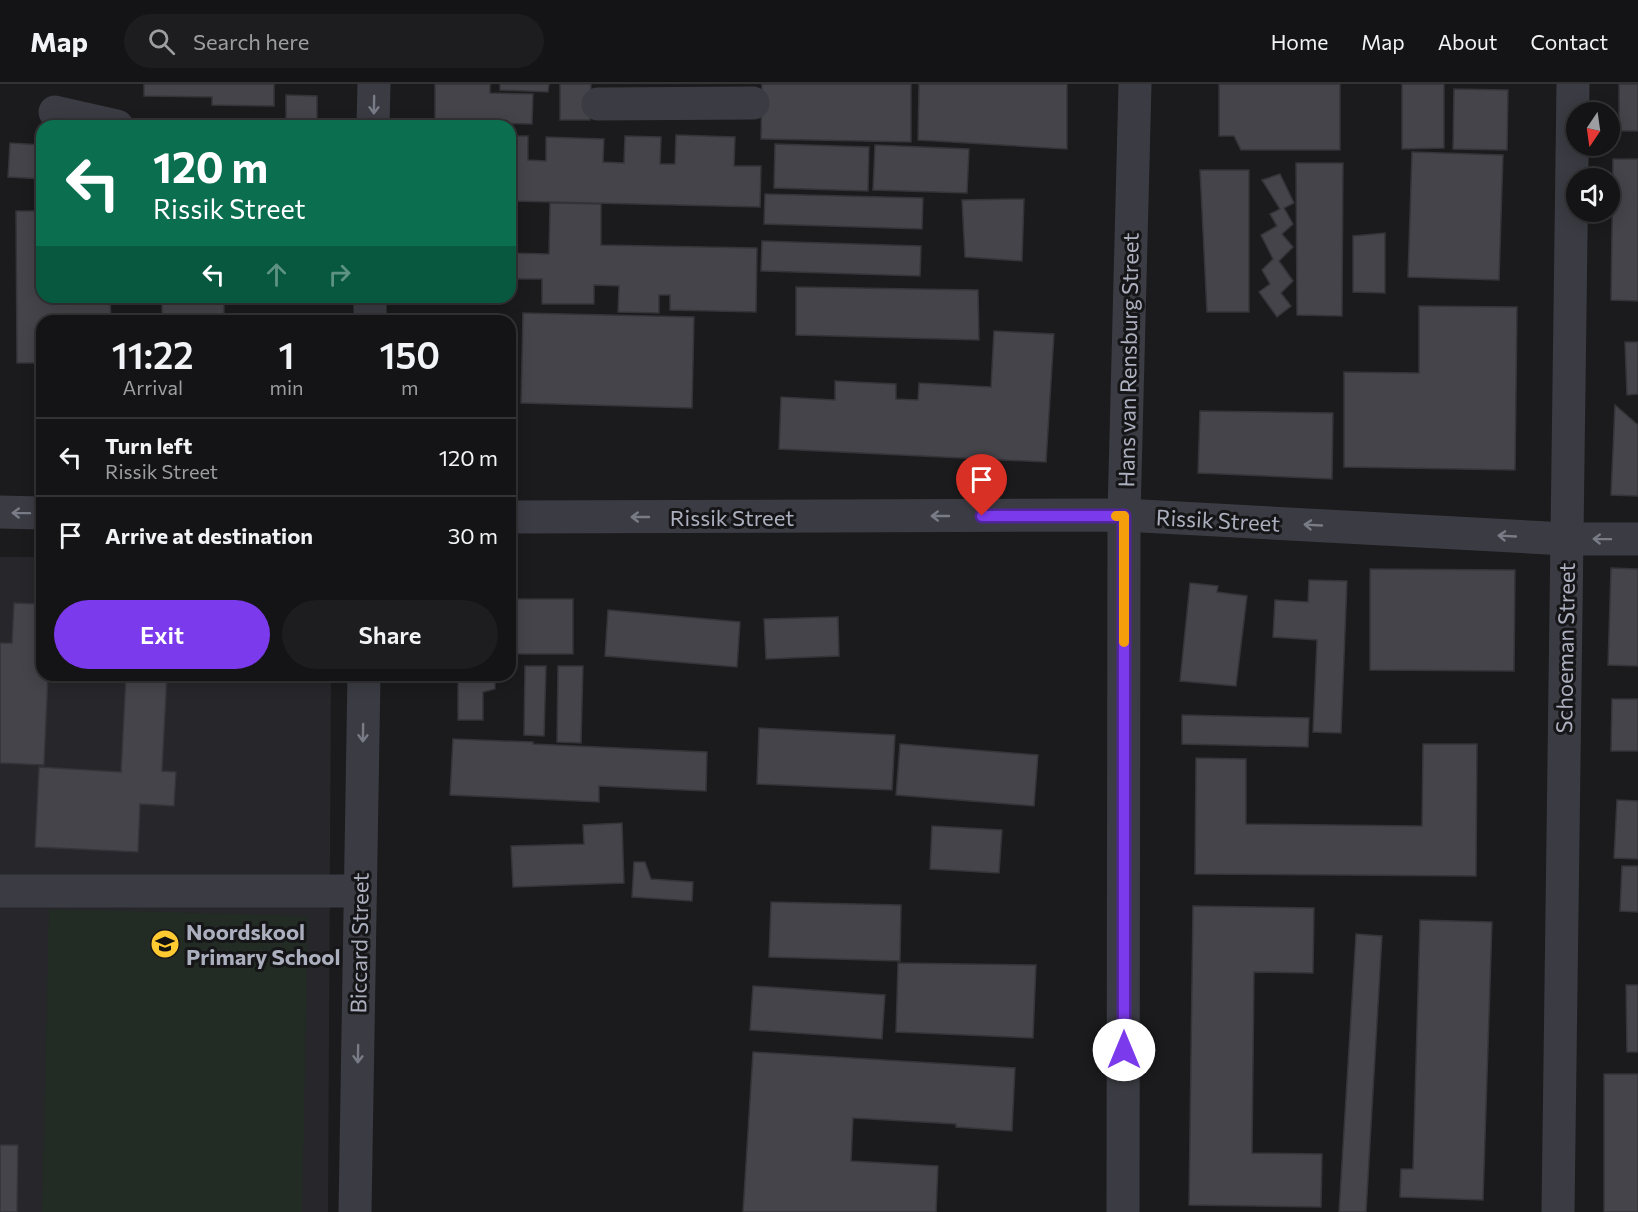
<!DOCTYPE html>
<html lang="en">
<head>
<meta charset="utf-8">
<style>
	body { margin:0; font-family:Commissioner,sans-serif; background:#1d1d1f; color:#f1f3f6; height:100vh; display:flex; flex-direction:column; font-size:22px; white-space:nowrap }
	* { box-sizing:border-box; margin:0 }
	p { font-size:20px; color:#9d9ea1 }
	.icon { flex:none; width:33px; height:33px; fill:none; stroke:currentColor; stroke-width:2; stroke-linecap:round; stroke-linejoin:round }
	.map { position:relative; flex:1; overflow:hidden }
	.panel { position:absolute; left:36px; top:231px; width:480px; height:366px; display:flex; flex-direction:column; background:#141416; border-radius:18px; box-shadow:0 3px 15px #0003,0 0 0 2px #333335 }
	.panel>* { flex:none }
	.top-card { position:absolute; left:36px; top:36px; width:480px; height:183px; border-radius:18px; box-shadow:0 3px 15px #0003,0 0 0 2px #333335; background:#0b6e4f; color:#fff; overflow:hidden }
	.needle { width:39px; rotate:193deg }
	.buttons { position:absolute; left:1566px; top:18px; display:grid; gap:12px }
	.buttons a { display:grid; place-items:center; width:54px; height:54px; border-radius:50%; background:#141416; box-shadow:0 3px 15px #0003,0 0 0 2px #333335; font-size:30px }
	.pin { position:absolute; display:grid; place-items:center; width:51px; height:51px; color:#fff; margin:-62px -26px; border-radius:50% 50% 50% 0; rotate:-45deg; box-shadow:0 0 6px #0007 }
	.pin .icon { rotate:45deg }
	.me { position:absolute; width:66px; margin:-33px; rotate:0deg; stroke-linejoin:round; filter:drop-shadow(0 0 4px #0008) }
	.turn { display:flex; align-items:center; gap:21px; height:126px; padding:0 18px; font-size:27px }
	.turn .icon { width:78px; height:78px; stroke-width:2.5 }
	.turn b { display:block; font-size:42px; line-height:51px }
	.lanes { display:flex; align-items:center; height:57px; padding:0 18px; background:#0003; justify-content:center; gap:30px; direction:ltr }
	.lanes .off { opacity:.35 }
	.eta { display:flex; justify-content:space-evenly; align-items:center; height:102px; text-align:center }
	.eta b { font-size:36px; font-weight:600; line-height:42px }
	.primary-button { display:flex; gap:12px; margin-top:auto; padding:12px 18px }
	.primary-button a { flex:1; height:69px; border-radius:36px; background:#7c3aed; color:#fff; font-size:24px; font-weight:600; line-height:69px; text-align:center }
	.primary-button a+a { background:#1d1d1f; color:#f1f3f6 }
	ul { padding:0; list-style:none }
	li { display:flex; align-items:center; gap:18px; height:78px; padding:0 18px; border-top:2px solid #333335 }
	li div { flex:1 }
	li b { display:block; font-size:22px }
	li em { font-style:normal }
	header { display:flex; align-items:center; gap:36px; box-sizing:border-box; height:84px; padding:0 30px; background:#141416; border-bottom:2px solid #333335 }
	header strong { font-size:28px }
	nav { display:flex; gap:33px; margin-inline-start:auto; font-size:21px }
	.search { width:420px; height:54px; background:#1d1d1f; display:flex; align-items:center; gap:15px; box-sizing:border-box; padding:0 21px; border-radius:33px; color:#9d9ea1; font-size:22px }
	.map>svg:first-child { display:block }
	.built { fill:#27262a }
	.green { fill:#222c24 }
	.building { fill:#44444a; stroke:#353439; stroke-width:1.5 }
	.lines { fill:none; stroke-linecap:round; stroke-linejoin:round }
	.minor { stroke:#3b3c43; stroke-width:33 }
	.oneway { stroke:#797c87 }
	.route-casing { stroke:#51269a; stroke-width:15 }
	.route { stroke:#7c3aed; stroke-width:10 }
	.slow { stroke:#f59e0b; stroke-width:10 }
	.labels { text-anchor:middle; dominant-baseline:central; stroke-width:6; stroke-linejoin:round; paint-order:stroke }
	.street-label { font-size:22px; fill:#acb0be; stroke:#161518 }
	.poi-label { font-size:22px; font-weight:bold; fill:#acb0be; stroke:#161518; text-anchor:start }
</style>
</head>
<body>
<header>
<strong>Map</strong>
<div class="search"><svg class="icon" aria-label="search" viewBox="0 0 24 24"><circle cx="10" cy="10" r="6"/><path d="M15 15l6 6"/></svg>Search here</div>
<nav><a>Home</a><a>Map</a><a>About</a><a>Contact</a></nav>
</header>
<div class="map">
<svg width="1638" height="1128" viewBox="0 0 1638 1128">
	<rect width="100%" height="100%" fill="#1b1b1d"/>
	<path class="built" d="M0,473H42V591H331L328,1128H0Z"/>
	<path class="green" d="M49,825L308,832L302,1128H42Z"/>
	<g class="building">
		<path d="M144,0H274V22L212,21V13L144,12Z"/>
		<path d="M435,0H490V9L533,10L532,40L435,38Z"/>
		<path d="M500,0H549L548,8L500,6Z"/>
		<path d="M560,0H591L590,36H560Z"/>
		<path d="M762,0H911V58L761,55Z"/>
		<path d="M919,0H1067V65L918,56Z"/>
		<path d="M1219,0H1340V66H1241L1234,52H1219Z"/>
		<path d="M1402,0H1444V64L1402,65Z"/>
		<rect x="1619" y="0" width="19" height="47"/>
		<path d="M1454,5L1508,6L1507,66L1453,65Z"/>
		<path d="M286,11L317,12V39H286Z"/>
		<path d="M676,51L735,53L734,82H761L760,123L510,117V52H528V76L546,77V53L604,55L603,78L624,79L625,52L661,53L660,80H675Z"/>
		<path d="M10,59L42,61V95L8,93Z"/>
		<path d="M775,60L869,63L868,107L774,104Z"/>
		<path d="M875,61L969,65L967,109L873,106Z"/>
		<path d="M1412,68L1503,71L1499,196L1408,193Z"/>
		<path d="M1613,75H1638V217L1611,216Z"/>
		<path d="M1296,79H1343L1342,232L1297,231Z"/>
		<path d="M1200,86H1249V228H1207Z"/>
		<path d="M1280,90L1294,119L1284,124L1293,140L1282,150L1293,163L1279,177L1293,197L1281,209L1291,222L1277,233L1259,208L1270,200L1262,186L1273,175L1261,151L1277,142L1270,130L1280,125L1262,96Z"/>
		<path d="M765,110L923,114L922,145L764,140Z"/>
		<path d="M1024,115L1022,177L965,173L962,116Z"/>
		<path d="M550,119L601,120V161L757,164L756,228L670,226V211H659V229L618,228L619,202L594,201V220H542V195H510V169L549,170Z"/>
		<path d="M16,127H42V213H110L111,237H42V279H17Z"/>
		<path d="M1385,149V209L1353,208V152Z"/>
		<path d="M762,157L921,162L920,192L761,187Z"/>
		<path d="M796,203L978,206L979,256L796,251Z"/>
		<path d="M236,213H287V214L236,215Z"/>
		<path d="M468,213H504V217L468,216Z"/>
		<rect x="162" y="218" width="62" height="19"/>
		<path d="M1419,222L1517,223L1515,386L1344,383V288L1419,289Z"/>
		<path d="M523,229L694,233L692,324L521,319Z"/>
		<path d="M443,232L490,234V237H442Z"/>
		<path d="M994,247L1054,250L1046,378L779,365L781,313L835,316V297L896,300V315L918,316L919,299L991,303Z"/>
		<path d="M1625,258H1638V310L1627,311Z"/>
		<path d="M1615,321L1638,341V412L1611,411Z"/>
		<path d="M1200,327L1333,329L1332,395L1198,389Z"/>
		<path d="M1611,484L1638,485V582L1608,581Z"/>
		<path d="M1370,485L1515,486L1514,587L1370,586Z"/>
		<path d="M1309,496L1347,497L1341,649L1313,648L1317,556L1273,553L1275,516L1308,518Z"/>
		<path d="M1190,499L1218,502L1217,508L1247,512L1236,602L1180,597Z"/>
		<rect x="510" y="515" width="63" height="55"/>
		<path d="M14,519L42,520V591H48L44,681L0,679V559H12Z"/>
		<path d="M608,526L740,538L737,583L605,572Z"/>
		<path d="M838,533L839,572L766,575L764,535Z"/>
		<path d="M525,582H546L544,652L524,651Z"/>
		<path d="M558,582H583L581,659L557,658Z"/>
		<path d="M126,591H167L162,687L176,688L174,722L140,720L138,768L35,763L39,683L121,688Z"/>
		<path d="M458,591H495V605L483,608V636H458Z"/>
		<path d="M1612,615H1638V667H1611Z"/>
		<path d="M1182,631L1309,634L1308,663L1182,660Z"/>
		<path d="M759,644L895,651L892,706L757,700Z"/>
		<path d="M453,655L533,658V660L707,668L706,707L599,702V718L450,711Z"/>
		<path d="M900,660L1038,671L1034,722L896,711Z"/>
		<path d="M1423,660H1477L1476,792L1195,790L1196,674L1246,675V740L1422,742Z"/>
		<path d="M1617,716L1638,717V775L1614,774Z"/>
		<path d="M622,739L624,799L513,803L511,762L584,760L583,741Z"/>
		<path d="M932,742L1002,746L999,789L930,785Z"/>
		<path d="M634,778H645L651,795L693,798L692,817L632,813Z"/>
		<path d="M1622,782H1638V828L1620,827Z"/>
		<path d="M771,818L901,821L900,877L769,873Z"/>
		<path d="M1193,822L1314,824L1313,889L1254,888L1252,1069L1322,1070L1321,1123L1189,1121Z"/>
		<path d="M1420,836L1492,838L1483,1116L1400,1113L1401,1085H1413Z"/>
		<path d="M1356,850L1382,852L1366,1128H1339Z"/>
		<path d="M898,879L1036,881L1033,954L896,948Z"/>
		<path d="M1626,901H1638V968H1627Z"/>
		<path d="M753,902L885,911L882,955L750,946Z"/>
		<path d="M753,968L1015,984L1012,1047L956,1043V1040L853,1034L851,1077L938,1082L936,1128H743Z"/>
		<rect x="1604" y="990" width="34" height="138"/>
		<path d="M0,1061H18L17,1128H0Z"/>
	</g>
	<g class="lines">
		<g class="minor">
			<path d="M598,20L753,19"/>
			<path d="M55,28L117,42"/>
			<path d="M373,42L374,0"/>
			<path d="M370,237V213"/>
			<path d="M0,428L42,429"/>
			<path d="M510,433L1124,431L1566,455H1638"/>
			<path d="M0,807H360"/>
			<path d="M355,1128L364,591"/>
			<path d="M1123,1128L1124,431L1135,0"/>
			<path d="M1558,1128L1573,0"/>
		</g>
	</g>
	<defs><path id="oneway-shaft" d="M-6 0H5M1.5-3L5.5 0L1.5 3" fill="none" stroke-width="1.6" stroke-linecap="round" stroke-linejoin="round" transform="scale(1.5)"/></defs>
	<g class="oneway">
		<use href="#oneway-shaft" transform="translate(374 21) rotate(91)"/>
		<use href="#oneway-shaft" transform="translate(21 429) rotate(-179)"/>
		<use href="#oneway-shaft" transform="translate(940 432) rotate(180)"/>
		<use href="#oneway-shaft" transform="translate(640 433) rotate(180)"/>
		<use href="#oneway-shaft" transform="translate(1313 441) rotate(-177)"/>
		<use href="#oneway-shaft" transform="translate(1507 452) rotate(-177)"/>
		<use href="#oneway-shaft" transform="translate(1602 455) rotate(-179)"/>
		<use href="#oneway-shaft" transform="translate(363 649) rotate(91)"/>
		<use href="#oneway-shaft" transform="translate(358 970) rotate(91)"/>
	</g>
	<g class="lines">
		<g class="route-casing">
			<path id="route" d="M982,432H1124V966"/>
		</g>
		<use href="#route" class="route"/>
		<path class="slow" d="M1116,432H1124V558"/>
	</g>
	<defs>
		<g id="school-disc" transform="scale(1.5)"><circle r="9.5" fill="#ffcb31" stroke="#161518"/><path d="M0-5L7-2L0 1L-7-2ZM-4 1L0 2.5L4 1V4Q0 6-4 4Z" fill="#111"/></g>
	</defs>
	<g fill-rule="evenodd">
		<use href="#school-disc" x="165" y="860"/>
	</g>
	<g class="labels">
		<g class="street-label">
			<text transform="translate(1128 276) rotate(-89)">Hans van Rensburg Street</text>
			<text x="732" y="433">Rissik Street</text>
			<text transform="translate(1218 436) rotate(3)">Rissik Street</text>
			<text transform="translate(1565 564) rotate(-89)">Schoeman Street</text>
			<text transform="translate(359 859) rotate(-89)">Biccard Street</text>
		</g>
		<g class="poi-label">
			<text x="186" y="847">Noordskool<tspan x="186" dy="25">Primary School</tspan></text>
		</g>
	</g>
</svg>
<div class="buttons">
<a><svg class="needle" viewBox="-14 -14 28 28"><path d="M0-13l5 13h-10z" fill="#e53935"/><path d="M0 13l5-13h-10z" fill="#9d9ea1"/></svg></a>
<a><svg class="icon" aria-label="sound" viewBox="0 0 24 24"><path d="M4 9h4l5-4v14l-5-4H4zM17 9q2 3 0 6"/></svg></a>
</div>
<div class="pin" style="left:982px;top:432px;background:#d93025"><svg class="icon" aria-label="arrive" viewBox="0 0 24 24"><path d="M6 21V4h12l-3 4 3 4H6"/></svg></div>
<svg class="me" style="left:1124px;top:966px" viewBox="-20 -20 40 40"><circle r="19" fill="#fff"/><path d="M0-13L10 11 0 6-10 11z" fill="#7c3aed"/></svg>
<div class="top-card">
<div class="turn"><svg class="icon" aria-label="left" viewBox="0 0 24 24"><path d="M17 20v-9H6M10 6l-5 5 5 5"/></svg><div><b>120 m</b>Rissik Street</div></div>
<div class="lanes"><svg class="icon" aria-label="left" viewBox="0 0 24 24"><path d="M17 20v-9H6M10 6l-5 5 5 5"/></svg><svg class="icon off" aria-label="ahead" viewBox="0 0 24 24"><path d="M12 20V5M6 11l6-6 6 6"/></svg><svg class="icon off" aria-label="right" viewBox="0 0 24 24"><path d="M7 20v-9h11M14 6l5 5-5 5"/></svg></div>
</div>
<section class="panel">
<div class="eta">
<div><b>11:22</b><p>Arrival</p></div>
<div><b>1</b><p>min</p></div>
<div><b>150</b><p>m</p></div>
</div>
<ul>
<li><svg class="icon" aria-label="left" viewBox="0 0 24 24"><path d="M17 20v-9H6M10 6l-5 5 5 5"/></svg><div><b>Turn left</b><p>Rissik Street</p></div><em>120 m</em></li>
<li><svg class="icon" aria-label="arrive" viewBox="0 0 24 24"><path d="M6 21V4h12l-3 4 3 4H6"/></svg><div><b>Arrive at destination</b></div><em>30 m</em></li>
</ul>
<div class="primary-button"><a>Exit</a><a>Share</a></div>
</section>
</div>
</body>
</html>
